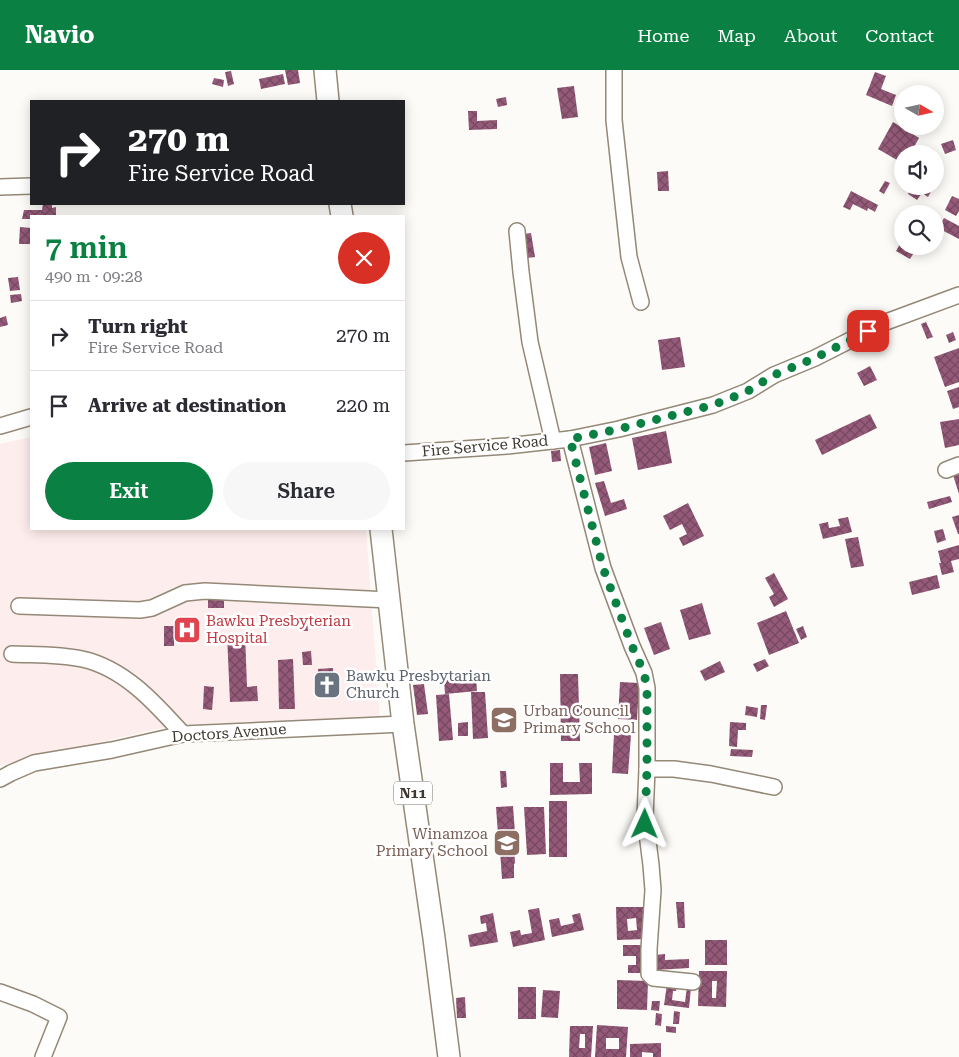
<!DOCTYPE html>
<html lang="en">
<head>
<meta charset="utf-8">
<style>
	body { margin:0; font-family:"Roboto Serif",serif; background:#f7f7f7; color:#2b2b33; height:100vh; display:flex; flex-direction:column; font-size:19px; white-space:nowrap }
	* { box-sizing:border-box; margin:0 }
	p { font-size:16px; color:#7c7c81 }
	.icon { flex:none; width:28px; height:28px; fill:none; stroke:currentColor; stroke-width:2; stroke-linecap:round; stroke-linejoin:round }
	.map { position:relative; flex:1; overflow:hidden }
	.drawer { position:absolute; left:30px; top:145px; width:375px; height:315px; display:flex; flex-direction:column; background:#fff; border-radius:0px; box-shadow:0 2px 12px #0003 }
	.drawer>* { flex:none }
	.hud { position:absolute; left:30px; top:30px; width:375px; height:105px; border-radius:0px; box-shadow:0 2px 12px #0003; background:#202124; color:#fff; overflow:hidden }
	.needle { width:32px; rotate:99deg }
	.buttons { position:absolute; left:894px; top:15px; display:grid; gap:10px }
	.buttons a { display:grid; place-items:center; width:50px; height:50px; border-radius:50%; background:#fff; box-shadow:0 2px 12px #0003; font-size:25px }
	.pin { position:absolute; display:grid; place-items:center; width:42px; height:42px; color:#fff; margin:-21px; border-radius:10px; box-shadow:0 2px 8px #0006 }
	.me { position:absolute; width:55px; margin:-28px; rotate:1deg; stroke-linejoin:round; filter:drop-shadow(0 0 4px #0008) }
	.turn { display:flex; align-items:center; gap:18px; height:105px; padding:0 15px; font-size:22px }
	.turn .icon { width:65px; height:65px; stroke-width:2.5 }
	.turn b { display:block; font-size:35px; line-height:42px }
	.round { display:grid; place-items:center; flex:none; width:52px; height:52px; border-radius:26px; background:#f7f7f7 }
	.overview { display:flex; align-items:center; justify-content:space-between; height:85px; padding:0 15px }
	h1 { font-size:30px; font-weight:600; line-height:38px; color:#0b8043 }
	.cta { display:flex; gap:10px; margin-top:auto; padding:10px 15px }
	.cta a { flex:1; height:58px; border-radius:30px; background:#0b8043; color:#fff; font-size:20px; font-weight:600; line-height:58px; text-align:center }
	.cta a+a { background:#f7f7f7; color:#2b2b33 }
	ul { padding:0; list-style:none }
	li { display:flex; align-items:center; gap:15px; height:70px; padding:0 15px; border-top:1px solid #e1e1e2 }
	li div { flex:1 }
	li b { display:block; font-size:19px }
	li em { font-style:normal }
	header { display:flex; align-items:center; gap:30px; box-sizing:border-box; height:70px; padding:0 25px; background:#0b8043; color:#fff }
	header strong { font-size:24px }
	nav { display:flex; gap:28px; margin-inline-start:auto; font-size:18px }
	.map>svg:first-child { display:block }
	.medical { fill:#fdedec }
	.building { fill:url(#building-cross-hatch); fill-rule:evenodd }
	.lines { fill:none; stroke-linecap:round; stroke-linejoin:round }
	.minor-casing { stroke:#948877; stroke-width:18 }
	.highway-casing { stroke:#948877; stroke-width:24 }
	.minor { stroke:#fff; stroke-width:15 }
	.highway { stroke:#fff; stroke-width:21 }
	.route { stroke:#0b8043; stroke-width:9; stroke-dasharray:0 16.2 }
	.labels { text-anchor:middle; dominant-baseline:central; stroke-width:5; stroke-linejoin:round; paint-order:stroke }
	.shield { fill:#fff; stroke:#797470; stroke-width:1 }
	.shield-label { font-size:14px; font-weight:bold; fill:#3f3932 }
	.street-label { font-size:15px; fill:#3f3932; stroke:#fff }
	.health-label { font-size:15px; fill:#be3a42; stroke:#fff; text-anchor:start }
	.worship-label { font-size:15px; fill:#5b616d; stroke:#fff; text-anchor:start }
	.education-label { font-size:15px; fill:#785e54; stroke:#fff; text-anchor:start }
</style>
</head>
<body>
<header>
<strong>Navio</strong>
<nav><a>Home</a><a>Map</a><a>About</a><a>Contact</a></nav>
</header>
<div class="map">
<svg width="959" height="987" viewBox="0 0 959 987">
	<defs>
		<pattern id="building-cross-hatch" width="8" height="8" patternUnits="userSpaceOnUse" patternTransform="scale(1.25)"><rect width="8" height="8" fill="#955a79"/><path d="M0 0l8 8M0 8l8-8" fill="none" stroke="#74485e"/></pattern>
	</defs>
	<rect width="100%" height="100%" fill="#fdfbf7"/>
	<path class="medical" d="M31,367V459H366L380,648L174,655L0,696V374Z"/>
	<g class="building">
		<path d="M285,0H298L300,13L288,15Z"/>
		<path d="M231,1L234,14L228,16L225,2Z"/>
		<path d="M875,2L886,6L881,19L896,25L892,36L866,25Z"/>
		<path d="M283,4L285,14L261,19L259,9Z"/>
		<path d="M214,8L224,10L223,17L212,14Z"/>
		<path d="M574,16L578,47L562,49L557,18Z"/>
		<path d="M506,27L507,35L498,37L496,29Z"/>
		<path d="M468,41H477V51L497,50V59L469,60Z"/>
		<path d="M893,52L919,68L910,84H902V93L878,79Z"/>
		<path d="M953,70L956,80L945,84L941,74Z"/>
		<path d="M668,101L669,121H658L657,102Z"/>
		<path d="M885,111L890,113L884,124L879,121Z"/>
		<path d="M912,116H934L928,127L922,123L917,130L908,124Z"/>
		<path d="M851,121L878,135L875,142L868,138L867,141L853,134L850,140L843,137Z"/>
		<path d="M952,126L959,129V141L956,146L945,140Z"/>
		<path d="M43,134H52V138L56,137V146H31V149H22L24,140H42Z"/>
		<path d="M944,148L959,156V169L938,158Z"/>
		<path d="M20,157L31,158V174H19Z"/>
		<path d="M531,163L535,187L527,188L524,164Z"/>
		<path d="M901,172L902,173V176H907L915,181L910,189L896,181Z"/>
		<path d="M18,207L20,220L10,221L8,208Z"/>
		<path d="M21,224L22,231L11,233L10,225Z"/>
		<path d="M6,246L8,255L0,257V248Z"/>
		<path d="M926,252L933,267L927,269L921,254Z"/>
		<path d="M953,262L956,270L949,273L946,265Z"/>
		<path d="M680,267L685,297L662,300L658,270Z"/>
		<path d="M959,278V312L945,317L934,287Z"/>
		<path d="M870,296L877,310L864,316L857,303Z"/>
		<path d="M959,317V337L953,339L947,321Z"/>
		<path d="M870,344L877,358L822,385L815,370Z"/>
		<path d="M959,349V375L945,378L940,352Z"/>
		<path d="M666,361L672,393L638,400L632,368Z"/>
		<path d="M606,373L612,401L595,405L589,377Z"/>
		<path d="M560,380L561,391L552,392L551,381Z"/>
		<path d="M959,403V424L953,405Z"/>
		<path d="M604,411L611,433L624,429L627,439L605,446L595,413Z"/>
		<path d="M950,426L952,432L929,439L927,432Z"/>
		<path d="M688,433L704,466L683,476L679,468L687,464L682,454L670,460L663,446Z"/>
		<path d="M959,445V464H958L952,447Z"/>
		<path d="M848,447L852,462L823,469L819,454L828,452L829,458L840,456L838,449Z"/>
		<path d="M943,459L946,470L937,473L934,461Z"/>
		<path d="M858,467L864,496L851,498L845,469Z"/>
		<path d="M959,475V489L951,491L954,502L942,505L939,493H941L938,481Z"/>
		<path d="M774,503L788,529L774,537L769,527L774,524L765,508Z"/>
		<path d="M937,505L940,518L912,525L909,512Z"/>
		<rect x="208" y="523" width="16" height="15"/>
		<path d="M702,533L711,564L689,570L680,540Z"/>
		<path d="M786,541L799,573L769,585L757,553Z"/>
		<path d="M661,552L670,579L654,585L644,558Z"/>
		<path d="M300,553H307L308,561H300Z"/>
		<rect x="164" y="556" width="10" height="20"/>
		<path d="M803,556L807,567L801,570L796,559Z"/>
		<path d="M245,563L247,617L257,616L258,631L230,632L227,564Z"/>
		<path d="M311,581L312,595H303L302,582Z"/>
		<path d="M293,589L295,639H279L278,590Z"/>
		<path d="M765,589L769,596L757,602L753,594Z"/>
		<path d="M720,591L725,602L705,611L700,601Z"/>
		<path d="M333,598L334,628H319L318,599Z"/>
		<path d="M560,604H578L580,671H561Z"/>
		<path d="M476,608L477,621L445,624L444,610Z"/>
		<path d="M620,612L639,613L637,650L618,649Z"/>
		<path d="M424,614L428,644L417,645L413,615Z"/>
		<path d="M204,616L214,617L212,640L203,639Z"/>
		<path d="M471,622H485L488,668L473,669Z"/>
		<path d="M449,624L453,670L439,671L436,625Z"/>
		<path d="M761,635H767L765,650L760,649Z"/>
		<path d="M746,636L758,638L757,647L745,645Z"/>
		<path d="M468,652V666H458V653Z"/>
		<path d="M730,652L746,653V660H738L737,677L729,676Z"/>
		<path d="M614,664L631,665L628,704L612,703Z"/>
		<path d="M731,679L753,680L752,687L730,686Z"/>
		<path d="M550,693H563V712H580L579,693H592V724L550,725Z"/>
		<path d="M500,701H506L507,717L501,718Z"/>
		<rect x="549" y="731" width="18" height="56"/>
		<path d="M513,736L515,763L498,764L496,737Z"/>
		<path d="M524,737H544L546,784L527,785Z"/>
		<path d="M514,764L515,793L514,794V808L502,809L499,765Z"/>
		<path d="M676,832H684L685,858H678Z"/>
		<path d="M616,837H645L646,869L617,870ZM636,848L637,860L628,861L627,849Z"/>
		<path d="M539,838L545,870L513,877L510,862L520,860L521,865L532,863L528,840Z"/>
		<path d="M493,843L498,872L470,877L468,865L487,861L486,853L481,854L480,846Z"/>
		<path d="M580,843L584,860L552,867L549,850L559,848L561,856L574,853L572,845Z"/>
		<rect x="705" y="870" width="22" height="25"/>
		<path d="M623,875H646V903H628V895H636V886H623Z"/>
		<path d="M665,884V890L689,889V898L656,900L655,885Z"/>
		<path d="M699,901H727L726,937L698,936ZM712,911H717L716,928H712Z"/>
		<path d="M617,910L648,911L647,940L617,939Z"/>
		<path d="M667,914L677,915L676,921H673L672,930L685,932L687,917L691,918L689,938L664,935Z"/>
		<rect x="518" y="917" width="18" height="32"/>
		<path d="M543,920L560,921L558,948L541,947Z"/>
		<path d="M465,927L466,948H457L456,928Z"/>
		<path d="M652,931H660L659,941L651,940Z"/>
		<path d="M674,941L680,942L679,954H673Z"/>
		<path d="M656,943L662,944L661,956L655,955Z"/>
		<path d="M597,955L628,957L626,987H595ZM606,968H619V979H606Z"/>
		<path d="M570,956H593L591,987H569ZM580,964H585V978H579Z"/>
		<path d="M666,956L676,957V963L666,962Z"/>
		<path d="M661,973V987H653V983L642,982V987H630V974Z"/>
	</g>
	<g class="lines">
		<g class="minor-casing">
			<g id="minor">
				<path d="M614,0V50L624,142L629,187L641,232"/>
				<path d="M0,117L31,116"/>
				<path d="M517,161L521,202L530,272L553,371"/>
				<path d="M0,356L31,347"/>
				<path d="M570,369L603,498L632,576L644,603L647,618V699L645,747L651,795L653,820L649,879V904L653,908L693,912"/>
				<path d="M404,383L507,376L570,369L619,359L713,335L748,321L774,305L815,288L886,252L959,225"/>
				<path d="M946,400L959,395"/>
				<path d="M19,536L140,540L152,538L185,523L205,521L389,530"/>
				<path d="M12,584C35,585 59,584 82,589C124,598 155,633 183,664"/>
				<path d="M647,699H674L711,704L774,717"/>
				<path d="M0,709L11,703L34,693L112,680L183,664L403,654"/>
				<path d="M0,922L33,934L59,947L43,987"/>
			</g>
		</g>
		<g class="highway-casing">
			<g id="highway">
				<path d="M325,0L328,31"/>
				<path d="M340,134L342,146"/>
				<path d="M381,459L403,654L434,868L449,987"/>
			</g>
		</g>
		<use href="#minor" class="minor"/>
		<use href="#highway" class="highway"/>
	</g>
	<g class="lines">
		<path class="route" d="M645,754L647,699V618L644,603L632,576L603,498L570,369L619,359L713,335L731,328L748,321L774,305L815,288L868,261"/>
	</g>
	<defs>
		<g id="hospital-square" transform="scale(1.4375)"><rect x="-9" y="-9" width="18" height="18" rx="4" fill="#e0444e" stroke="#fff"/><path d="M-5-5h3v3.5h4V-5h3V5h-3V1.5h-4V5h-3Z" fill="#fff"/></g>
		<g id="church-square" transform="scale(1.4375)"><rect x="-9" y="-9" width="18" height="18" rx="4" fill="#6b7280" stroke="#fff"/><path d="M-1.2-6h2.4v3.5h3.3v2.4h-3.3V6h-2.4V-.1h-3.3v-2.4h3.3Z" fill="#fff"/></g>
		<g id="school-square" transform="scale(1.4375)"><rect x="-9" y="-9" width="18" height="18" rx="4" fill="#8d6e63" stroke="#fff"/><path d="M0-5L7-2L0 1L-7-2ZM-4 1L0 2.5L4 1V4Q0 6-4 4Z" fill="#fff"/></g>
	</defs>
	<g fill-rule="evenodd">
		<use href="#hospital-square" x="187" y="560"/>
		<use href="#church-square" x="327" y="615"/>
		<use href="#school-square" x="504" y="650"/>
		<use href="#school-square" x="507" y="773"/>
	</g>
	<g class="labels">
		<rect class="shield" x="394" y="711.5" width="38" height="23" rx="4"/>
		<g class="shield-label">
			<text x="413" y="723">N11</text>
		</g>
		<g class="street-label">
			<text transform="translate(485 376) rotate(-5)">Fire Service Road</text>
			<text transform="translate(229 663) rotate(-4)">Doctors Avenue</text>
		</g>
		<g class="health-label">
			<text x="206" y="551">Bawku Presbyterian<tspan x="206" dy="17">Hospital</tspan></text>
		</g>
		<g class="worship-label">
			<text x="346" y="606">Bawku Presbytarian<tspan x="346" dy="17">Church</tspan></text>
		</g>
		<g class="education-label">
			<text x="523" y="641">Urban Council<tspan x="523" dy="17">Primary School</tspan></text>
			<text x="488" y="764" text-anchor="end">Winamzoa<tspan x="488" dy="17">Primary School</tspan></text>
		</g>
	</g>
</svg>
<div class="buttons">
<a><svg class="needle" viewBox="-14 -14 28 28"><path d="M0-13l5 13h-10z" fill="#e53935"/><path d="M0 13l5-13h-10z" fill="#7c7c81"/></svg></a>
<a><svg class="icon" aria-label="sound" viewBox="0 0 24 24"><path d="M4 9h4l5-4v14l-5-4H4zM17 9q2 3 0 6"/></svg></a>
<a><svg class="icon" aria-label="search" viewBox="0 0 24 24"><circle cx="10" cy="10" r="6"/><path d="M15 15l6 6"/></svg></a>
</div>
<div class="pin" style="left:868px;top:261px;background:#d93025"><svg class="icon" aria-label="arrive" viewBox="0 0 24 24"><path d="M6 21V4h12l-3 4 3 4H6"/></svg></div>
<svg class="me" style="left:645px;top:754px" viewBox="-20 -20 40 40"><path d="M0-17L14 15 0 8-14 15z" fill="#0b8043" stroke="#fff" stroke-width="4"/></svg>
<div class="hud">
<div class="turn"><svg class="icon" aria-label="right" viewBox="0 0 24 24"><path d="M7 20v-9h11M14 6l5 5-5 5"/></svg><div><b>270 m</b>Fire Service Road</div></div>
</div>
<section class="drawer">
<div class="overview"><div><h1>7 min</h1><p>490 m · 09:28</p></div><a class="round" style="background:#d93025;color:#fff"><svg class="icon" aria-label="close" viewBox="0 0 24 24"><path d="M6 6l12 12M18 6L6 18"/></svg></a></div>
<ul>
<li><svg class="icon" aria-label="right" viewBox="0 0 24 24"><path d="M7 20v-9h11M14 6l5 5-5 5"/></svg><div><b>Turn right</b><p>Fire Service Road</p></div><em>270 m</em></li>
<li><svg class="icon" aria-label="arrive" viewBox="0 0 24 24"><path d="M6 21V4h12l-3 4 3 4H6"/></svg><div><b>Arrive at destination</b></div><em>220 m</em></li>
</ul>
<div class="cta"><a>Exit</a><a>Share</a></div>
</section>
</div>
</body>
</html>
